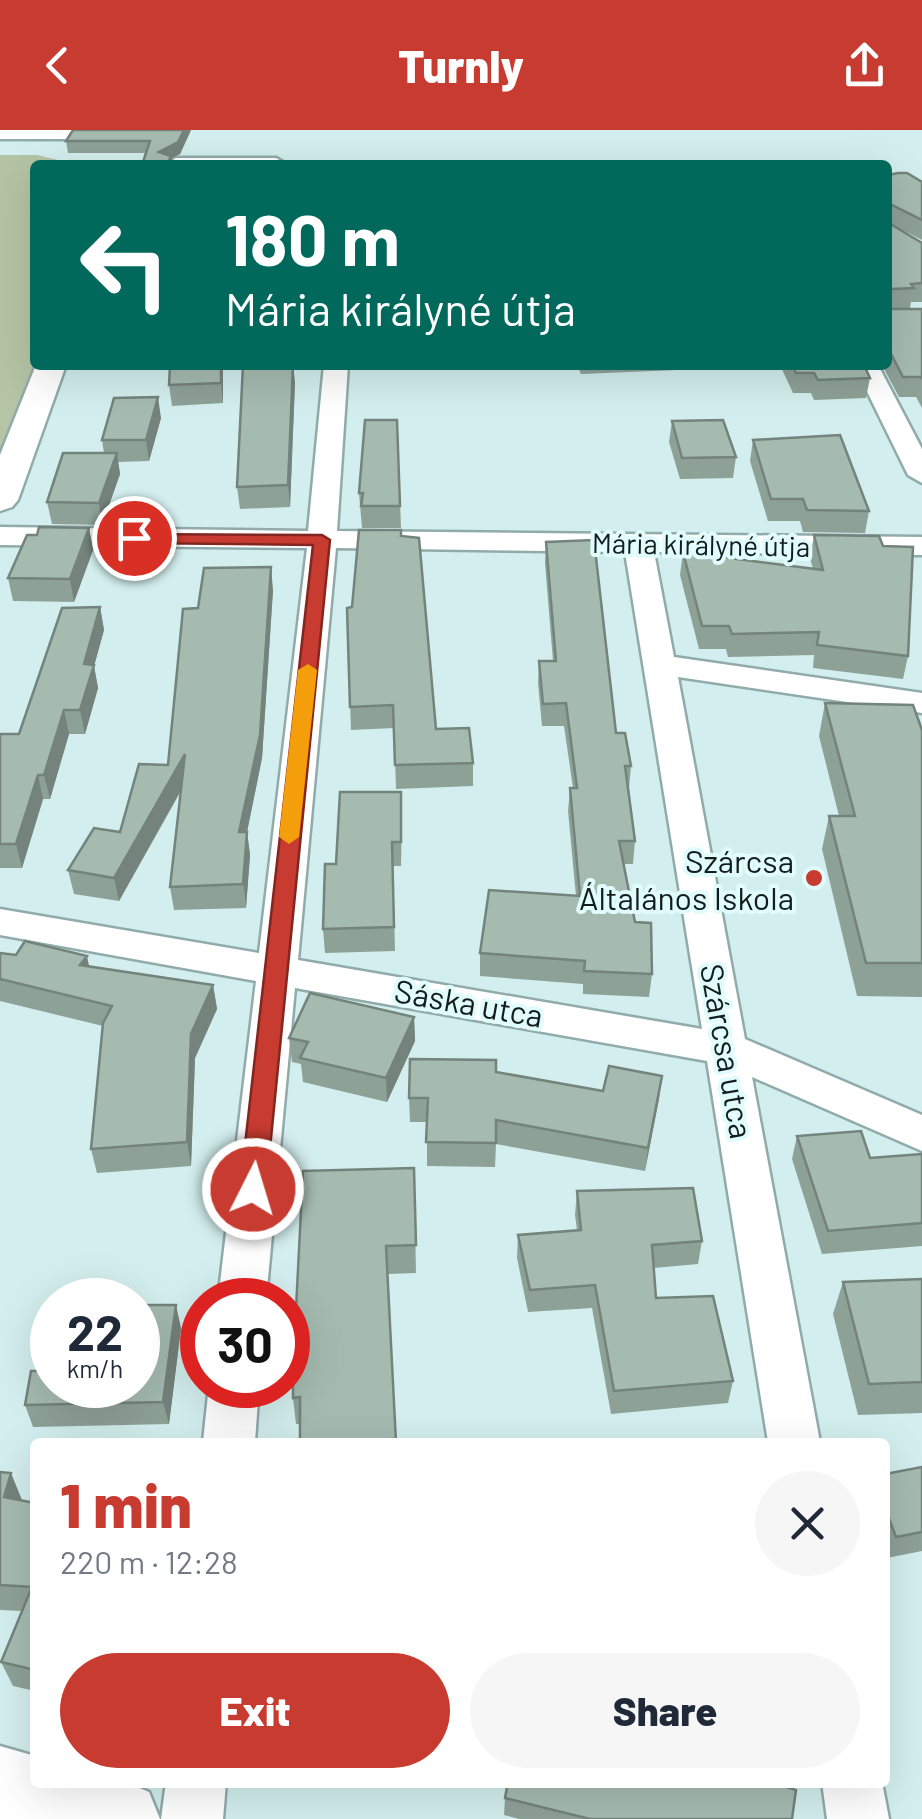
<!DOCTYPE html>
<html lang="en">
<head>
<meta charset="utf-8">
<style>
	body { margin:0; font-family:Barlow,sans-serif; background:#f6f6f7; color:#1f2937; height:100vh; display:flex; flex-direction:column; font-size:38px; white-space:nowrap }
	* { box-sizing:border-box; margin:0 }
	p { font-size:32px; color:#747a83 }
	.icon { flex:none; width:55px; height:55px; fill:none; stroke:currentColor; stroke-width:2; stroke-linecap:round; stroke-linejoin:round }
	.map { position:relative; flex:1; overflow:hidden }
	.sheet { position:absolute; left:30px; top:1308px; width:860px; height:350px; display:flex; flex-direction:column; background:#fff; border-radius:10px; box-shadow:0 10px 40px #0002 }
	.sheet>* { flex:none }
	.banner { position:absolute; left:30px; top:30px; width:862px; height:210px; border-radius:10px; box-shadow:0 10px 40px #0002; background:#00695c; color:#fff; overflow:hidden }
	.speed { position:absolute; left:30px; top:1148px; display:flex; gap:20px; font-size:50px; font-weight:700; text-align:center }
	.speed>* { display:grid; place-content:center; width:130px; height:130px; border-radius:50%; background:#fff; box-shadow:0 10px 40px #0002; line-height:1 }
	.speed small { font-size:25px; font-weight:400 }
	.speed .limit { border:15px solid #d22; background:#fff; color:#111 }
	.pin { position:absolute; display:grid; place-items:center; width:85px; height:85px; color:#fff; margin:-42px; border:5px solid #fff; border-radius:50%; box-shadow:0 2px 10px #0007 }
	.me { position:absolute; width:110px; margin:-55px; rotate:5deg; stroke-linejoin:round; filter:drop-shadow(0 0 8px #0008) }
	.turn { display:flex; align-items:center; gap:35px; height:210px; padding:0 30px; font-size:45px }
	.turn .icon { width:130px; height:130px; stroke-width:2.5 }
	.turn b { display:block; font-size:70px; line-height:85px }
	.round { display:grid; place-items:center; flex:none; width:105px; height:105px; border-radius:52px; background:#f6f6f7 }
	.overview { display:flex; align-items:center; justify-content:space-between; height:170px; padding:0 30px }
	h1 { font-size:60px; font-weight:800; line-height:75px; color:#c83b30 }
	.primary-button { display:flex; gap:20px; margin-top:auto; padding:20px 30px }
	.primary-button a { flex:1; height:115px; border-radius:60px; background:#c83b30; color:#fff; font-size:40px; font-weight:800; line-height:115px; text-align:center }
	.primary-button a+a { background:#f6f6f7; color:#1f2937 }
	header { display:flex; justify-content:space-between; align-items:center; height:130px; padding:0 30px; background:#c83b30; color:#fff; font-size:45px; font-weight:800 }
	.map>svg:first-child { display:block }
	.green { fill:#b4c4a4 }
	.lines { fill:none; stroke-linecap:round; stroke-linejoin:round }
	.minor-casing { stroke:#91abab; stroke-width:5 }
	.tertiary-casing { stroke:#91abab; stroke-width:5 }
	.minor { fill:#fff; fill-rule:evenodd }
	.tertiary { fill:#fff; fill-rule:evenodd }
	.wall { fill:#8ea197 }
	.shaded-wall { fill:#74837b }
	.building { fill:#a5bbb0; stroke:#74837b; stroke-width:2.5 }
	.route { fill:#c83b30; stroke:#82261f; stroke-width:2.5 }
	.slow { fill:#f59e0b }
	.poi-dot { fill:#c83b30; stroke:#e0fcfc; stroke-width:4 }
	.labels { text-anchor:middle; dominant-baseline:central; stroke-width:8; stroke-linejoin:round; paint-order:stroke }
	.far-street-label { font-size:28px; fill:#131d1d; stroke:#e0fcfc }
	.poi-label { font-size:32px; fill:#131d1d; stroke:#e0fcfc; text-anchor:end }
	.street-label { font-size:32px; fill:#131d1d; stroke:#e0fcfc }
</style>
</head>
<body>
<header><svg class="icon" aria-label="back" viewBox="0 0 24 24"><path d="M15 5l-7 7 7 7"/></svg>Turnly<svg class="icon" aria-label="share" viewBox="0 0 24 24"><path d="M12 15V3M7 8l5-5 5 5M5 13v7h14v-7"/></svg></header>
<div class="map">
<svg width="922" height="1689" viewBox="0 0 922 1689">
	<rect width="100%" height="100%" fill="#d3eeee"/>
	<path class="green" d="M0,25H37L79,35H35V235H51L0,370Z"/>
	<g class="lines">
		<g class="minor-casing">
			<g id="minor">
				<path d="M0,0H75L77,3L68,9H0Z"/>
				<path d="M324,235H348L337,401L922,407V425L654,422L674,527L922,563V583L678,547L745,909L922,985V1021L752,947L820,1312H768L707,931L295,858L266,1170H218L256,851L0,805V779L259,823L307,418L0,415V397L308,401ZM336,418L625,422L702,899L298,830Z"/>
				<path d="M854,235H878L922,319V353L908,345Z"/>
				<path d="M209,1255H259L255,1312H203Z"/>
				<path d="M166,1652H226L223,1689H161Z"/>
				<path d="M822,1652H882L889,1689H827Z"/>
			</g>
		</g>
		<g class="tertiary-casing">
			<g id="tertiary">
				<path d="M176,28H276L288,35H164Z"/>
				<path d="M36,235H66L18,370L12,377L0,381V325Z"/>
				<path d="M0,1616L35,1626V1652H126L149,1662L160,1689H0Z"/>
			</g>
		</g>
		<use href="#minor" class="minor"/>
		<use href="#tertiary" class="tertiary"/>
	</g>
	<g class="wall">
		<path d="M191,0L180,24L172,28V35H142L146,23H68L66,11Z"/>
		<path d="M888,45L922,52V110L889,93L922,113V172H911L910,178H889L922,179V278L916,267H899L882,235H888Z"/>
		<path d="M170,235H223V273L172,276L169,255Z"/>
		<path d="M577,235H678V240L581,244Z"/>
		<path d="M780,235H864L870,248L866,268L814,270L811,263H793Z"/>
		<path d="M295,252L290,377L240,379L237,357Z"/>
		<path d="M161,288L149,331L118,332L120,344L102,395L52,394L47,372L104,323L102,310Z"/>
		<path d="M397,290L401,398H362L359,363Z"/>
		<path d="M672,291L736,327L733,348L680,349L669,312Z"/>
		<path d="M753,310L869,381L865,403L803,402L800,391H768L750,331Z"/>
		<path d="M89,398L93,420L74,472L13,471L8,448L37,405Z"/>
		<path d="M814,405L908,526L903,549L813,538L814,525L728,527L726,519H699L680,445L683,422L813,439L810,428Z"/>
		<path d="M546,412L616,603L631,636L629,658L635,711L633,734H624L635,792L652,844L649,867L583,864V854L480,846V823L576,766L568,681L570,658H573L564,596H542L538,553L539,531H553L545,433Z"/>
		<path d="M273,460L262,628L247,702L250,725L246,778L174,780L170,757L181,661L119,771L74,764L68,740L120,702L168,635L198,478Z"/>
		<path d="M100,477L104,500L94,536L98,558L85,604H69L50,669H43L22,738H0V604H19Z"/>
		<path d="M347,478L436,599L473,633V656L396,659L394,598L351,600Z"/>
		<path d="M825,573L922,600V867L857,866L822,719L829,686H839L819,606Z"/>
		<path d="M402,685L401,736H393L395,821L325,823L323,799L336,734Z"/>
		<path d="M0,823L213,855L217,879L195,928L191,1036L97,1043L91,1019L103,896L0,871Z"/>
		<path d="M414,887L415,911L387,972L303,952L301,934L292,932L289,908Z"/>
		<path d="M496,942L603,961L662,946L645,1041L496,1014L495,1037L427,1036V992H410L409,968Z"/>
		<path d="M797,1006L870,1028L922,1024V1116L822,1124L792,1029Z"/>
		<path d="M414,1038L416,1143L388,1144L300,1294H296L293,1268Z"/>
		<path d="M577,1061L702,1111L698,1134L654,1138L656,1168L733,1251L728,1273L611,1284L592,1178L528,1182L517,1128L518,1105L577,1100L575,1085Z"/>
		<path d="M922,1149V1283L858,1285L833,1184L843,1152Z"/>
		<path d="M181,1198L169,1294L33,1297L25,1275L47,1241Z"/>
		<path d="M922,1337V1421L887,1428L885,1421V1344Z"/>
		<path d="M0,1342L22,1371L35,1373V1561L13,1556L1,1532L22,1481L0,1480Z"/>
		<path d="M505,1668L792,1689H519L504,1685Z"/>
	</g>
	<g class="shaded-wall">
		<path d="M184,0H191L180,24L172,28V35H167L159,22Z"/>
		<path d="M221,235H223V273L221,253Z"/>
		<path d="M293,235L295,252L290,377L288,355Z"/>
		<path d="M158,267L161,288L149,331L146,310Z"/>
		<path d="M117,323L120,344L102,395L99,373Z"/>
		<path d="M89,398L93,420L74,472L70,449Z"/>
		<path d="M271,437L273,460L262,628L247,702L250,725L246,778L239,702Z"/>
		<path d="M100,477L104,500L94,536L98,558L85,604L80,580L84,534Z"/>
		<path d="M64,580L69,604L50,669L44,645Z"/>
		<path d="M185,624L188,647L119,771L114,748Z"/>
		<path d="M38,645L43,669L22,738L16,714Z"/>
		<path d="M87,826L92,850L80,835Z"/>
		<path d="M213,855L217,879L195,928L191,1036L187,1012L191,904Z"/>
		<path d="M414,887L415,911L387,972L386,948Z"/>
		<path d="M662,946L659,969L645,1041L648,1018Z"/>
		<path d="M176,1175L181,1198L169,1294L163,1272Z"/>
		<path d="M11,1343L22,1370L4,1367Z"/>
	</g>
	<g class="building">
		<path d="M73,0H184L178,12L159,22L171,26L167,35H142L150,11H66Z"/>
		<path d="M898,43H907L922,52V90L888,73L889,93L922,113V153L911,154L914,158L892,159L888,163L889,179H922V249L921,247H903L888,218V45Z"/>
		<path d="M170,235H221V253L169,255Z"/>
		<path d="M243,235H293L288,355L237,357Z"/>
		<path d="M792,235H864L870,248L818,250L814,243H796Z"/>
		<path d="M158,267L146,310H102L114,268Z"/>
		<path d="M365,290H397L400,376H361L363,363H359Z"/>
		<path d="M723,290L736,327L682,328L672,291Z"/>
		<path d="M840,305L869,381L807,380L803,369H771L753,310Z"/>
		<path d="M63,323H117L99,373L47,372Z"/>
		<path d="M39,397L89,398L70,449L8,448L27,405H37Z"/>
		<path d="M359,400H401V406L419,408L436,599L469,598L473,633L395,635L393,575L350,577L347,478L352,477Z"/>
		<path d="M814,405L879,406L883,416L913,417L908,526L817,515L819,502L732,504L729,496H702L683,422L823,440Z"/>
		<path d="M594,410L616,603H625L631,636H625L635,711H619L635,792L651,793L652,844L584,841L585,831L480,823L489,760L580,766L570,658H577L566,573L543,574L539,531H556L546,412Z"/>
		<path d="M271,437L260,605L239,702H247L243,754L170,757L185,624L114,748L68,740L94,698L120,702L139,634L168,635L183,479L198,478L204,438Z"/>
		<path d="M100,477L84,534L94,535L80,580H64L44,645H38L16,714H0V604H19L62,478Z"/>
		<path d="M825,573L913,575L922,600V833H866L829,686H855Z"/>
		<path d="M340,662H401V712H392L394,797L323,799L325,734H336Z"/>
		<path d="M25,811L87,826L80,835L213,855L191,904L187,1012L91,1019L103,893L112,876L0,849V823L16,825Z"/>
		<path d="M310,863L414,887L386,948L300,928L308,912L289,908Z"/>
		<path d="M410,929L496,930V942L603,961L609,936L662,946L648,1018L496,990V1013L426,1012L428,968H409Z"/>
		<path d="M861,1001L870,1028L922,1024V1093L828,1101L797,1006Z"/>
		<path d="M414,1038L416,1115L386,1116L396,1312H300V1267L293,1268V1179H296L303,1041Z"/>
		<path d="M693,1058L702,1111L652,1115L656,1168L713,1166L733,1251L614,1261L595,1155L530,1160L518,1105L581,1100L577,1061Z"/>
		<path d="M922,1149V1252L869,1254L843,1152Z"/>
		<path d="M138,1175H176L163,1272L25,1275L31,1241H47L52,1212V1255H138Z"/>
		<path d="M922,1337V1402L896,1407L885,1378V1344Z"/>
		<path d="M0,1342L11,1343L4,1367L35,1373V1540L1,1532L32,1457L0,1455Z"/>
		<path d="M508,1652H772L796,1660L792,1689H590L505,1668Z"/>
	</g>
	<path class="route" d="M128,404L322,405L330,410L266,1059L262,1066L253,1069L244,1066L240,1059L313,415L134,413L128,411Z"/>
	<path class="slow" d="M308,534L317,540L299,707L289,714L279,707L298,540Z"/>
	<circle class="poi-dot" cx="814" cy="748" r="10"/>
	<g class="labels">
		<g class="far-street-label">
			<text transform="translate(701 414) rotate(1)">Mária királyné útja</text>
		</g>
		<g class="poi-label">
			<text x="794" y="730">Szárcsa<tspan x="794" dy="37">Általános Iskola</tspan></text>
		</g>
		<g class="street-label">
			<text transform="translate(469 872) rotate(10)">Sáska utca</text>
			<text transform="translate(728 921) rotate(80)">Szárcsa utca</text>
		</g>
	</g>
</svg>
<div class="speed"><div>22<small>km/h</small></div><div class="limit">30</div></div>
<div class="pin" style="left:134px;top:408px;background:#d93025"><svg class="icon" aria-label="arrive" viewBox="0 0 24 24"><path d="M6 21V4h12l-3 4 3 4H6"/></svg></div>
<svg class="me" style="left:253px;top:1059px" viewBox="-20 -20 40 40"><circle r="17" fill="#c83b30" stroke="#fff" stroke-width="3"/><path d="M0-11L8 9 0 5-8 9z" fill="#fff"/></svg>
<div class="banner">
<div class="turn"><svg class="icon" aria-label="left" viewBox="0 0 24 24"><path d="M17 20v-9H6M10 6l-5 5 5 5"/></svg><div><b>180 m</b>Mária királyné útja</div></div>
</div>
<section class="sheet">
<div class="overview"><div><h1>1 min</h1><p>220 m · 12:28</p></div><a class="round"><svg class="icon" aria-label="close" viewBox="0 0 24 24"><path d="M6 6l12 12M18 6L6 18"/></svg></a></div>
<div class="primary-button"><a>Exit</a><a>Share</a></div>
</section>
</div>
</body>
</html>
